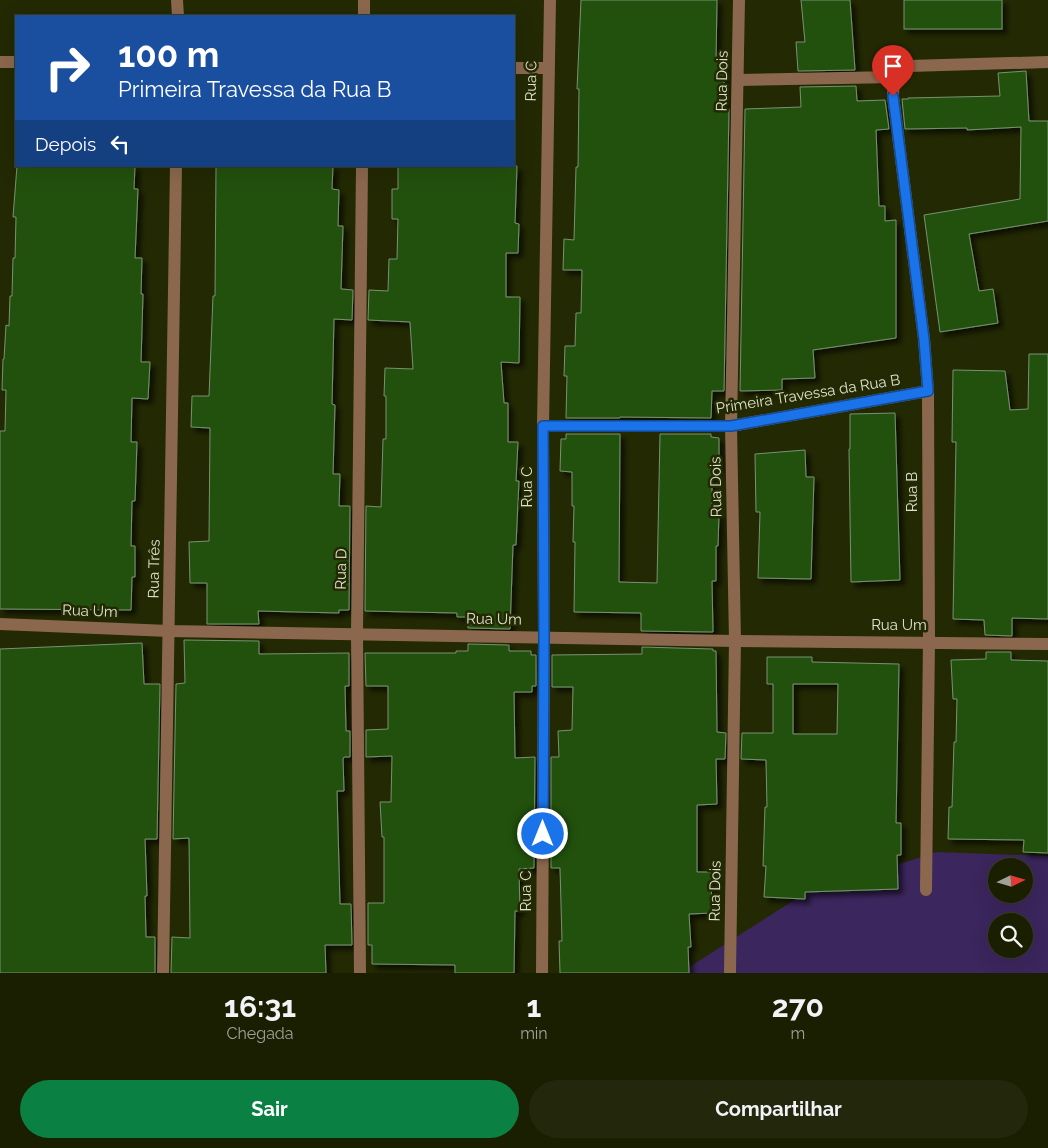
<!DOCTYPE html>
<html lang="pt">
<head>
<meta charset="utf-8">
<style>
	body { margin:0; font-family:Raleway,sans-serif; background:#23270c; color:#f1f3f6; height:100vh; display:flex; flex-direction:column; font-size:19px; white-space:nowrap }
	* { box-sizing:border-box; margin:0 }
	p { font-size:16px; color:#9fa299 }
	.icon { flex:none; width:28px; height:28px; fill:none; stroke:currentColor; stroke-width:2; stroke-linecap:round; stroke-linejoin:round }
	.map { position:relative; height:973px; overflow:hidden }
	.details { display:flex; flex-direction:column; background:#1a1f02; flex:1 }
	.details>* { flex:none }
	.hud { position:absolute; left:15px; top:15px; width:500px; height:152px; border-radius:0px; box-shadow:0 5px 20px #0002,0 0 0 1px #383d24; background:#1a4fa0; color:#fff; overflow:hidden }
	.needle { width:32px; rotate:85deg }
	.buttons { position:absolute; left:988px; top:858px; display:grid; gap:10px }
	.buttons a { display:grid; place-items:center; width:45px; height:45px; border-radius:50%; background:#1a1f02; box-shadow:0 5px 20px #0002,0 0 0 1px #383d24; font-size:25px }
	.pin { position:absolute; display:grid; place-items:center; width:42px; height:42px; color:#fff; margin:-51px -21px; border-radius:50% 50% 50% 0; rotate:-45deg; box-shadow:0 0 5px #0007 }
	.pin .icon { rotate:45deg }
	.me { position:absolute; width:55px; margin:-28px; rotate:0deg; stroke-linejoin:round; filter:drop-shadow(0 0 4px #0008) }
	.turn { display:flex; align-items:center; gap:18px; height:105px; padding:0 20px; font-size:22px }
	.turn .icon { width:65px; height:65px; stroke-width:2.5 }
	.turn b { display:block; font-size:35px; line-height:42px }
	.then { display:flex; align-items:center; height:48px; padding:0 20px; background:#0003; gap:10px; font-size:19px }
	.eta { display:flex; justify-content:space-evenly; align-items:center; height:85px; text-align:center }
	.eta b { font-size:30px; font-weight:700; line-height:35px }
	.button { display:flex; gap:10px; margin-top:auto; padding:10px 20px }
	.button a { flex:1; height:58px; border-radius:30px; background:#0b8043; color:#fff; font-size:20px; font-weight:700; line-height:58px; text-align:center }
	.button a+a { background:#23270c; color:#f1f3f6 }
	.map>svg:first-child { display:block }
	.green { fill:#3b265d; fill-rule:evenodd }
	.building { fill:#245111; stroke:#789270; fill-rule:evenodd; filter:url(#shadow) }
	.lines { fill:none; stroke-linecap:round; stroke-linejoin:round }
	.minor { stroke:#8b684d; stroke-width:12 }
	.route-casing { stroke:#114b97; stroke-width:12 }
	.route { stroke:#1a73e8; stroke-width:9 }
	.labels { text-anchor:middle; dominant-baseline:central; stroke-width:5; stroke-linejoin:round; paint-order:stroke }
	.street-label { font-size:15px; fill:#dde2cd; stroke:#232903 }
</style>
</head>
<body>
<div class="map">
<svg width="1048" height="973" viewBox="0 0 1048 973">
	<defs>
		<filter id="shadow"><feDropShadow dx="4.5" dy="4.5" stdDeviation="2.5" flood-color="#0009"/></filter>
	</defs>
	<rect width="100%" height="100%" fill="#232903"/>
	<path class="green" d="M937,852L1048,856V973H680L802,895ZM996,866H1024V894H996ZM996,921H1024V949H996Z"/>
	<g class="building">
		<path d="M581,0H717L716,60H724V109H729L724,391H712L711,418L620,417V418H566L567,376H564L565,346H575L576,313H581L582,270H563L564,239L574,240L576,167H578L579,89H577Z"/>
		<path d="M801,0H850L855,70L798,71L796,42H805Z"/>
		<rect x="904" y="0" width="98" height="29"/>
		<path d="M1026,71L1029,121H1048V221L969,234L979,291L993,289L998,323L940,332L924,215L1020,199L1021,127L967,130V128L905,129L902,99H908V98L1000,96L998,73Z"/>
		<path d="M856,86L857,101L885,100L889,129L876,130L879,206H885V221L896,220V338L813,350L815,378L782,379V390L740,391L745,109L801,107L800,87Z"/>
		<path d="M17,166H135L134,189H138L135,258H142L141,294H143L141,362H150L148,399L132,398L131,442H137L135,501H132L131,546H135V577H132L131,610L0,609V431H5L6,390H2L3,359H4L6,325L9,326L10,296H12L13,258H15L16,217H13Z"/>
		<path d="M216,166H333L332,189L339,190L338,226H343L341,289L353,290L352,320L334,319L332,404L335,405L333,474H340L339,506H350L349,610H339V613L258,611L259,624H207V583H190L189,542L209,541L210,428L191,427L192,396H209L213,296H215Z"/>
		<path d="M398,166H517L515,223L519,224L518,253H506V297H520L519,363L501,362L504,403H508V442H518L516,481H519L516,545H513L510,629L468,628V617H457V613L365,611L366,506L381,507L383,439H386V396H384L385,368L413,369L410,322L368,320L369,290L388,291L389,259H397L398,219H392V189H398Z"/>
		<path d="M1029,354H1048V619L1012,618V636L985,635L984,620L953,619L956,442H952L953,370L1005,371L1010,410L1028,409Z"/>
		<path d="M895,413L900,580L851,582L849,449H850V414Z"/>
		<path d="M566,434H620L619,582L657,583L660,434H711V437L719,438V470H712V514H719L718,546H716V581H712L713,632L641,631V613L574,612L575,542H573L574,506H572V472L560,471L561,439H566Z"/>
		<path d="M805,450L806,477H814L811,579L758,578L760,512H756L755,454Z"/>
		<path d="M184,640L259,641V654L349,653V686H345L346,731H350V757H344L343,759L344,791H337L340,904H351L352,945H325L326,973H171L172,937L190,938L189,838L173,839L176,684L185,683Z"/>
		<path d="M142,643L144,684H160L157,839H145L147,896H145L146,937H155V973H0V649Z"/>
		<path d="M468,644L509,645V651H531V655H536V686H532V692H514L515,758L535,757L534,868L519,869L520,911H515L514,973H455V965L372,964V945H368V903H384V837H382L380,802H391L392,756L366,757V730L388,729V686H366L365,653H456V651H468Z"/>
		<path d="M642,647L713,649V651H716L717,732L726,733L725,759H716L717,804L697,805V872H711L712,913L689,914L691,947H688L689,973H560L559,941H562L560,868H551V757H559L558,731L572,730L573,687H552V655L642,654Z"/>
		<path d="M986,652H1011V660L1048,661V853L1023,852L1024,840L948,839L949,807H952L954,742H956L957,699H953L951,660L986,659Z"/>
		<path d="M767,657H812V662L899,664L896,823H901V855H897L898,889L805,892V899L764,897L766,866H763L765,807H767L766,760L741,759L742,733H773V684H767ZM793,684H838L837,734H793Z"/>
	</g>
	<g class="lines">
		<g class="minor">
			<path d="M177,0L178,16"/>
			<path d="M364,16V0"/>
			<path d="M0,62H16"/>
			<path d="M514,68H548"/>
			<path d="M738,80L895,77"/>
			<path d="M543,426H731L928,391"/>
			<path d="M0,624L169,631L735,641L1048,644"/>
			<path d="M926,890L929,641L928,391L924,339L893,96C894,80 893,73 909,66L1048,62"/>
			<path d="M163,973L176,166"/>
			<path d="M360,973L357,634L362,166"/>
			<path d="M542,973L544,636L543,426L550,0"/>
			<path d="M730,973L735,641L731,426L739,0"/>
		</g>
	</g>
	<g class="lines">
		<g class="route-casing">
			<path id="route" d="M543,834L544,636L543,426H731L928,391L924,339L893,96"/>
		</g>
		<use href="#route" class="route"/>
	</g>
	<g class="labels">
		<g class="street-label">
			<text transform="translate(531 81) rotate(-89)">Rua C</text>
			<text transform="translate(722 81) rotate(-89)">Rua Dois</text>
			<text transform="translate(808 394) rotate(-9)">Primeira Travessa da Rua B</text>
			<text transform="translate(527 487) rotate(-90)">Rua C</text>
			<text transform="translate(716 487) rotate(-91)">Rua Dois</text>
			<text transform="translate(912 492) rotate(-90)">Rua B</text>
			<text transform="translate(154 569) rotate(-89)">Rua Três</text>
			<text transform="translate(341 569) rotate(-89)">Rua D</text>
			<text transform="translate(90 611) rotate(2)">Rua Um</text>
			<text transform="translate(494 619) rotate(1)">Rua Um</text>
			<text x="899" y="625">Rua Um</text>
			<text transform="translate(526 891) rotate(-90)">Rua C</text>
			<text transform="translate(715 891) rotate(-89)">Rua Dois</text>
		</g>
	</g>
</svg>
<div class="buttons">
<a><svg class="needle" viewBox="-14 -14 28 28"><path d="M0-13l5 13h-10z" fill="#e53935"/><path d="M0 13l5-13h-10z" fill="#9fa299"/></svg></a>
<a><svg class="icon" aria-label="search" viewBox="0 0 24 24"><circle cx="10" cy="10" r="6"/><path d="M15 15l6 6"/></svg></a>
</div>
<div class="pin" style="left:893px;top:96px;background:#d93025"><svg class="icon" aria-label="arrive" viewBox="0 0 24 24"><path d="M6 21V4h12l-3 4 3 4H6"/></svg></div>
<svg class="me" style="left:543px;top:834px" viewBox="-20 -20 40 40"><circle r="17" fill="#1a73e8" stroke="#fff" stroke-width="3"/><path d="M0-11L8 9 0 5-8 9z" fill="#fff"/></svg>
<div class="hud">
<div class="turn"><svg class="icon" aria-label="right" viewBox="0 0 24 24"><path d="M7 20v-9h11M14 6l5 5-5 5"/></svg><div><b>100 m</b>Primeira Travessa da Rua B</div></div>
<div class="then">Depois<svg class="icon" aria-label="left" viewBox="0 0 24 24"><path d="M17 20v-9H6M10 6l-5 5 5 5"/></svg></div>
</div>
</div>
<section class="details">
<div class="eta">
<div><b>16:31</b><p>Chegada</p></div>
<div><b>1</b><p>min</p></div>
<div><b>270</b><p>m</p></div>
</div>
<div class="button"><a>Sair</a><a>Compartilhar</a></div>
</section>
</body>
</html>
